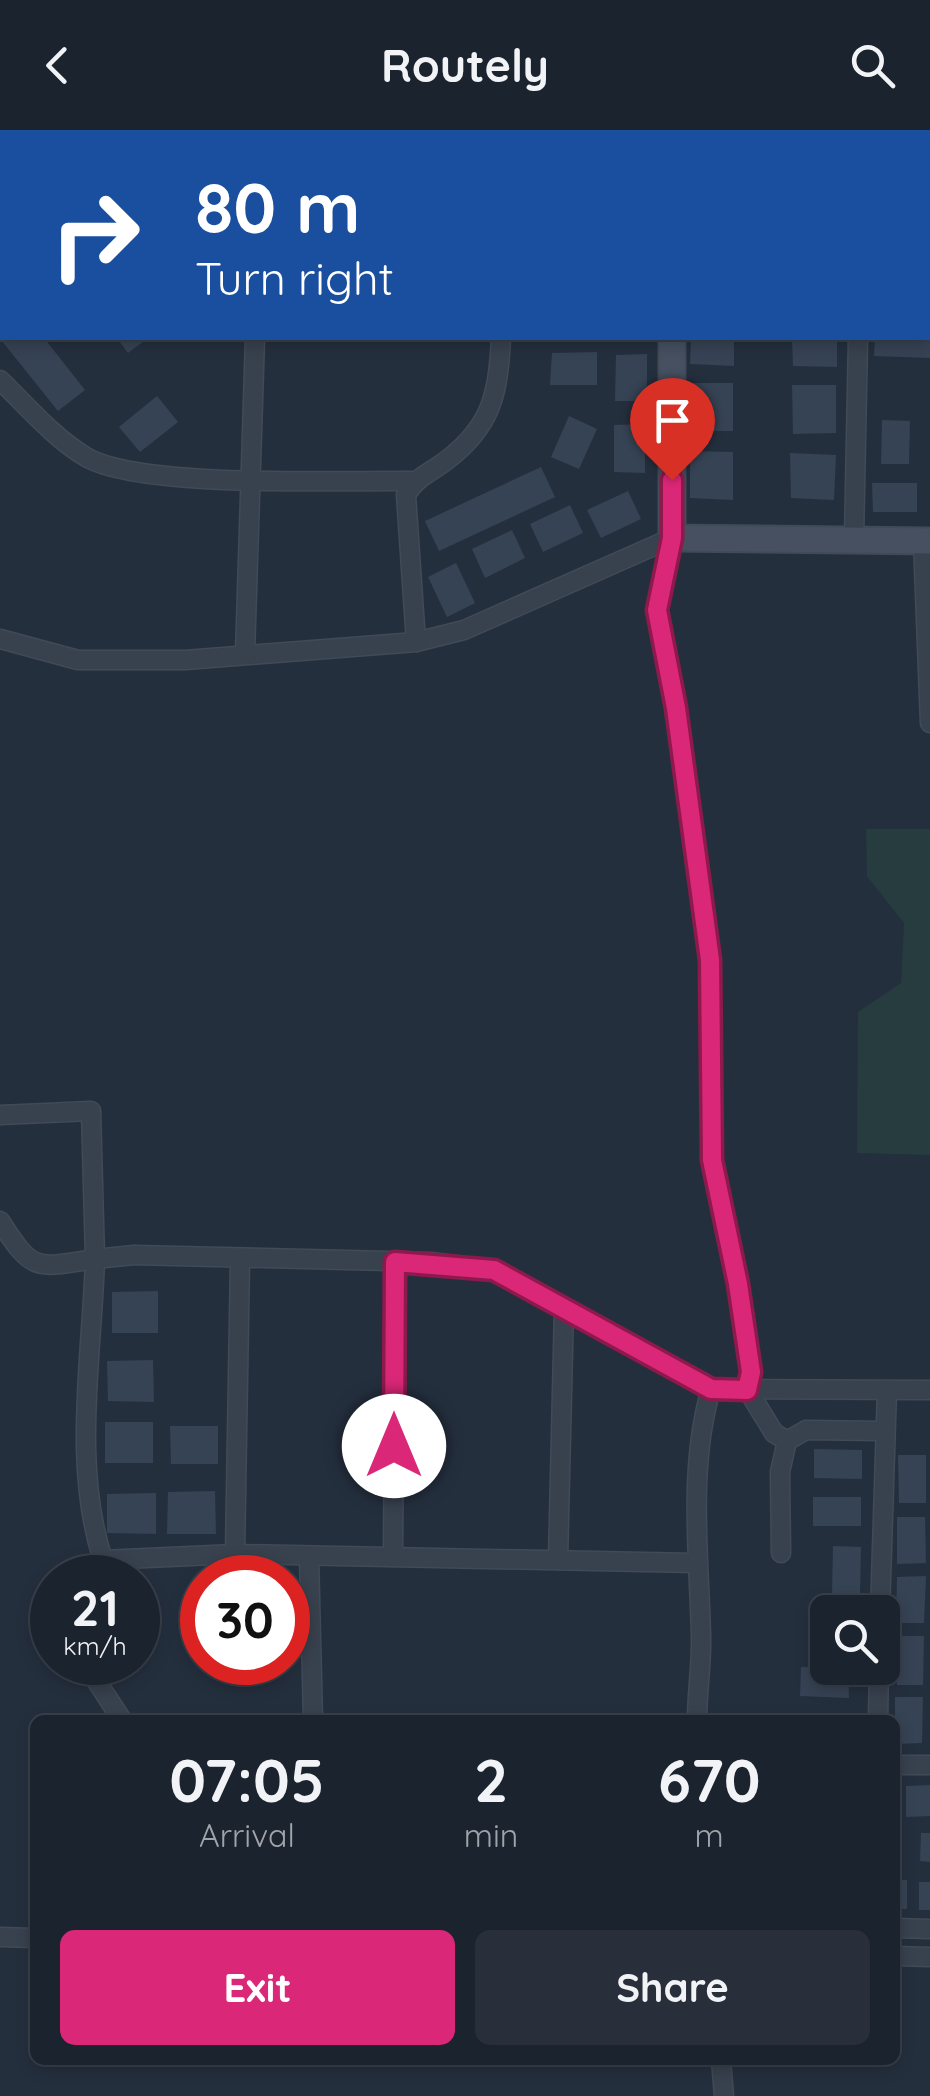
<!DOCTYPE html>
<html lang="en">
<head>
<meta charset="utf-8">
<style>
	body { margin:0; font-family:Quicksand,sans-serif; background:#282f3a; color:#f1f3f6; height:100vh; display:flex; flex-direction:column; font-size:38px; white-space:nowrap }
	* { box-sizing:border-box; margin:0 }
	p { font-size:32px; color:#a0a4aa }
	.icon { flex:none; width:55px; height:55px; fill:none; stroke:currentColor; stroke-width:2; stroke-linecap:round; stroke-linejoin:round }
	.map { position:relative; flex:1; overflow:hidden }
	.details { position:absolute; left:30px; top:1585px; width:870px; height:350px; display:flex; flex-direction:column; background:#1b232e; border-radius:15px; box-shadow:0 5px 15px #0003,0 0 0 2px #39404a }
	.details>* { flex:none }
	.banner { position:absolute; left:0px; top:0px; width:930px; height:210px; box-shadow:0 5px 15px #0003,0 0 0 2px #39404a; background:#1a4fa0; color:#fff; overflow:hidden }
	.tools { position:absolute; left:810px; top:1465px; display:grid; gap:20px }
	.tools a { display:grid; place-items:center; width:90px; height:90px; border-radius:15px; background:#1b232e; box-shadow:0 5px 15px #0003,0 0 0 2px #39404a; font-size:50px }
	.speed { position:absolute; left:30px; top:1425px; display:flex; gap:20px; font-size:50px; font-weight:700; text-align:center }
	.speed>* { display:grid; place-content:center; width:130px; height:130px; border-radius:50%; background:#1b232e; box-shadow:0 5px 15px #0003,0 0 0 2px #39404a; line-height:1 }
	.speed small { font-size:25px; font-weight:400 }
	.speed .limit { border:15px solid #d22; background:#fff; color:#111 }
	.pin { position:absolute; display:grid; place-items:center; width:85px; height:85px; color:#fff; margin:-102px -42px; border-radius:50% 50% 50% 0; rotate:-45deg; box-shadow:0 0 10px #0007 }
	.pin .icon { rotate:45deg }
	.me { position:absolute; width:110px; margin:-55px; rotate:0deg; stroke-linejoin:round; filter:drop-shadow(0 0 8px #0008) }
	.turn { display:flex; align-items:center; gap:35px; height:210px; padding:0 30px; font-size:45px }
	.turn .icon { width:130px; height:130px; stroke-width:2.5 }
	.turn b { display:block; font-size:70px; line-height:85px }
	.eta { display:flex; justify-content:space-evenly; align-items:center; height:170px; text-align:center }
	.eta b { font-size:60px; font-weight:700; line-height:70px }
	.action { display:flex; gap:20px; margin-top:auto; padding:20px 30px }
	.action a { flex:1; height:115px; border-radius:15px; background:#db2777; color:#fff; font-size:40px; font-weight:700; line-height:115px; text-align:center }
	.action a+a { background:#282f3a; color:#f1f3f6 }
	header { display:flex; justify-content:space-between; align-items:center; height:130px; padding:0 30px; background:#1b232e; font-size:45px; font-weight:700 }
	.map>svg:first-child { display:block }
	.green { fill:#263c3f }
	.building { fill:#364354 }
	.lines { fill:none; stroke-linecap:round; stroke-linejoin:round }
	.street-casing { stroke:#414a57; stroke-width:21 }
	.secondary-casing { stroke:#414a57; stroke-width:29 }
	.street { stroke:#38414e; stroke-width:18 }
	.secondary { stroke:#465061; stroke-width:25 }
	.route-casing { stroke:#8e194d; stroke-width:25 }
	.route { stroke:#db2777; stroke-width:18 }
</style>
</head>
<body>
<header><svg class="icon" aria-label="back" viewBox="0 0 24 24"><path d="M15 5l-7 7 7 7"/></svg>Routely<svg class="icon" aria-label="search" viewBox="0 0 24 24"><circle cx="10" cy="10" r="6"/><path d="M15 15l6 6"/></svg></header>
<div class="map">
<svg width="930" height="1966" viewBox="0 0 930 1966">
	<rect width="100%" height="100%" fill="#242f3e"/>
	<path class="green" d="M866,699H930V1025L857,1023L858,882L901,853L904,793L867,746Z"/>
	<g class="building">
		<path d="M7,208H44L85,260L58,281L2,211Z"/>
		<path d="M117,208H148L128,223Z"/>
		<path d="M691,208H734V236L690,234Z"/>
		<path d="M792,208H837V237L793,236Z"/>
		<path d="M875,208H930V228L874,226Z"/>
		<path d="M597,222V255H550L552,223Z"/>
		<path d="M647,224V271H615L616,225Z"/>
		<path d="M690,253H733V301H689Z"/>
		<path d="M792,255H836V303L793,304Z"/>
		<path d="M157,266L178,292L140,322L119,297Z"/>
		<path d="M569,286L597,299L579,339L551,327Z"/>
		<path d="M882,290L910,291L909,334H881Z"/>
		<path d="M645,294V343L614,342V295Z"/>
		<path d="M690,321L733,322V370L690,368Z"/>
		<path d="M790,323L836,325L834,370L791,368Z"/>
		<path d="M541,337L555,367L439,421L425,391Z"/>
		<path d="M872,353H917V382H873Z"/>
		<path d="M628,361L641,389L601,408L587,380Z"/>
		<path d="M570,375L583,403L543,422L530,394Z"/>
		<path d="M512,400L525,428L485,448L472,419Z"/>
		<path d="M456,433L475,473L447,487L428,447Z"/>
		<path d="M158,1161V1203H112V1162Z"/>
		<path d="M153,1230L154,1272L108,1271L107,1231Z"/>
		<rect x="105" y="1292" width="48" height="41"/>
		<path d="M170,1296H218V1334H171Z"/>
		<path d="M814,1319L862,1320V1349L814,1348Z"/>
		<path d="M898,1325H926V1373H899Z"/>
		<path d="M215,1361L216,1404H167L168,1362Z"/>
		<path d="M156,1363V1404L107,1403V1364Z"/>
		<rect x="813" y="1367" width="48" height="29"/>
		<path d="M897,1387H925L926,1433L897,1434Z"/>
		<path d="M833,1416L861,1417L860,1465H832Z"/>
		<path d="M926,1446L924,1493H896L897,1447Z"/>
		<path d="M833,1475L861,1476V1482H833Z"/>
		<path d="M897,1506H924L923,1555H897Z"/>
		<path d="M801,1537L848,1538L849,1568L800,1566Z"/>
		<path d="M895,1567H923L922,1613L895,1614Z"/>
		<path d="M811,1583L858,1584V1590H811Z"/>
		<path d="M930,1655V1686L906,1687V1656Z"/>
		<path d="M921,1703H930V1732L920,1731Z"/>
		<rect x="895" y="1750" width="12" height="29"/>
		<rect x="919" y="1752" width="11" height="28"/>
	</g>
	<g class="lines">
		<g class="street-casing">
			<g id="street">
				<path d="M101,0L103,2"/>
				<path d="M260,2L261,0"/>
				<path d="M393,2V0"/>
				<path d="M507,2L508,0"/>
				<path d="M894,2V0"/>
				<path d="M0,154L2,152"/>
				<path d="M928,170H930"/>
				<path d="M0,250C27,276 54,308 86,327C141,359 344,350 415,351"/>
				<path d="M672,408L657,479L676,578L709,830L712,1030L739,1154L751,1242L747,1259L774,1303L787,1311"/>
				<path d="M854,409L858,208"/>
				<path d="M923,411L930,593"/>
				<path d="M0,509L78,530H185L416,512L464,500L672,408"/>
				<path d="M416,512L406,365C416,347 430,343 447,330C493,295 498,262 501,208"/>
				<path d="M245,524L255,208"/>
				<path d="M0,985L91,981L95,1129L134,1125L431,1132L494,1140L711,1259L930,1260"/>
				<path d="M0,1091C33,1143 36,1138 95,1129C92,1227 72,1335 103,1430L235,1424L695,1433"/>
				<path d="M781,1423L780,1342L787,1311L806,1300L882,1301"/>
				<path d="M235,1424L240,1129"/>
				<path d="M309,1426L313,1590"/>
				<path d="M393,1427L395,1132"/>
				<path d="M558,1430L564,1178"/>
				<path d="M880,1482L887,1260"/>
				<path d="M84,1532L122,1590"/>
				<path d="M697,1590C697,1562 702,1533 701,1505C699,1425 688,1338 711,1259"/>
				<path d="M878,1590L879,1538"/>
				<path d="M895,1635H930"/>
				<path d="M895,1798L930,1799"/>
				<path d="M0,1807L35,1808"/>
				<path d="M895,1826L930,1827"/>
				<path d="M721,1930L724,1966"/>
			</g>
		</g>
		<g class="secondary-casing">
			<g id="secondary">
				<path d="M676,2V0"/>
				<path d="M672,208V408L930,411"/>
			</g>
		</g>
		<use href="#street" class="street"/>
		<use href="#secondary" class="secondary"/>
	</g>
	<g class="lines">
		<g class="route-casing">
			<path id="route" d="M394,1316L395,1132L494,1140L711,1259L747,1260L751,1242L738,1154L712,1030L710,830L676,578L657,480L672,408V350"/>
		</g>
		<use href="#route" class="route"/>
	</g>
</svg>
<div class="tools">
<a><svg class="icon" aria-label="search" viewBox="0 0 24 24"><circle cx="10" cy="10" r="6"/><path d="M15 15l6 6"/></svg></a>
</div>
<div class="speed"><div>21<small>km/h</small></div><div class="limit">30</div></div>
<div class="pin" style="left:672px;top:350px;background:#d93025"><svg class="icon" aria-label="arrive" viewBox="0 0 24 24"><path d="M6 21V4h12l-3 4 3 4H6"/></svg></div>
<svg class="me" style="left:394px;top:1316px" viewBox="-20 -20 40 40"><circle r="19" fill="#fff"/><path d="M0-13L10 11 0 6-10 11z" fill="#db2777"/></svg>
<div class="banner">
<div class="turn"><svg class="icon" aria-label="right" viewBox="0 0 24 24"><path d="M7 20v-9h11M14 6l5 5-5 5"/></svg><div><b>80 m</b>Turn right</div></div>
</div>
<section class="details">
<div class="eta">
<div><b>07:05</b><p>Arrival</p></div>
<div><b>2</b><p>min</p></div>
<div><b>670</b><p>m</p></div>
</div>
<div class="action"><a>Exit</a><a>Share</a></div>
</section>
</div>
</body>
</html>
